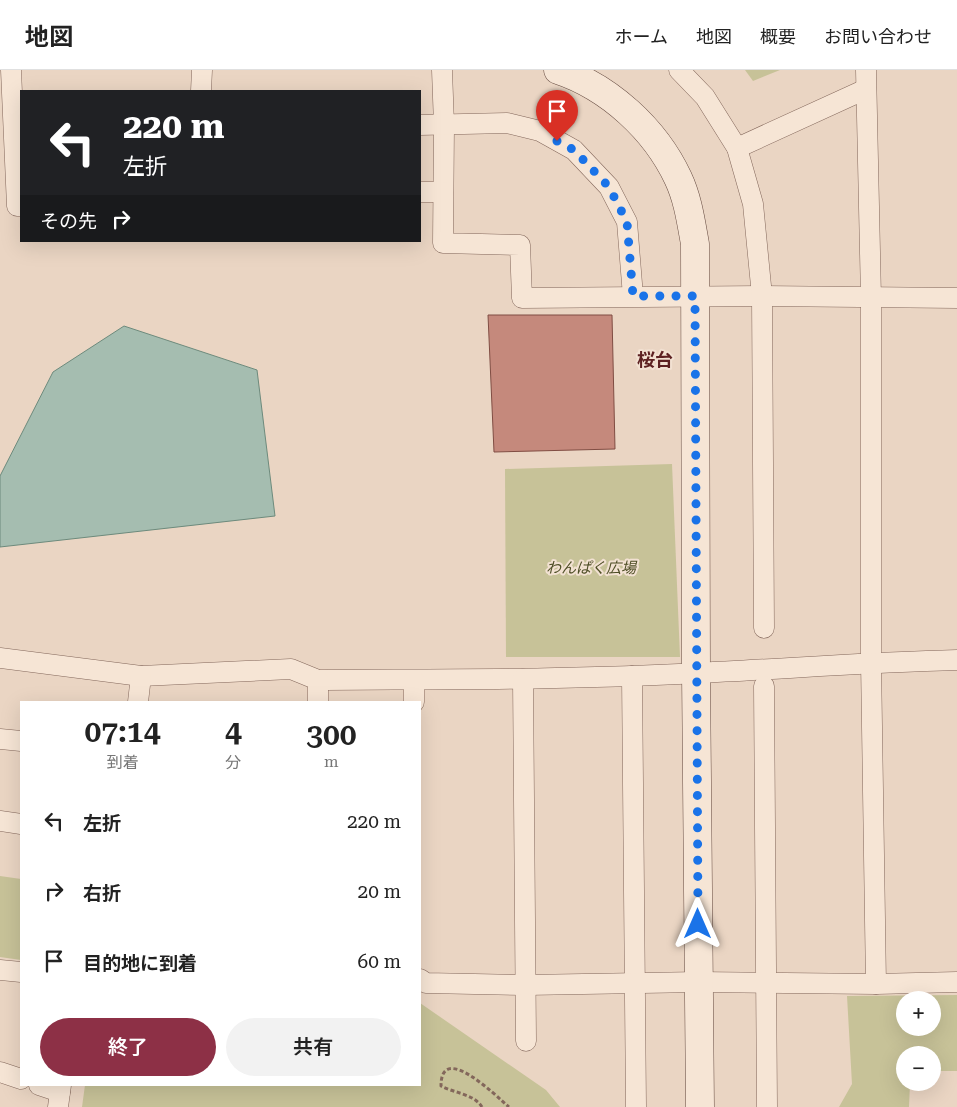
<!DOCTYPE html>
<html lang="ja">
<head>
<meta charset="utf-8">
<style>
	body { margin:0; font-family:"Roboto Serif","Noto Sans JP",serif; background:#f2f2f2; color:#222; height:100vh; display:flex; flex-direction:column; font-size:19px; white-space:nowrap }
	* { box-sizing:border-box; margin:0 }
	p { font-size:16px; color:#767676 }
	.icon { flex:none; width:28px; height:28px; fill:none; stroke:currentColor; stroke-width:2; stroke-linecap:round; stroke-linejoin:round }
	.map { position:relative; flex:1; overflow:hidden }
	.sheet { position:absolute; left:20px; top:631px; width:401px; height:385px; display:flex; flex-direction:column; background:#fff; border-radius:0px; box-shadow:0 5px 20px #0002 }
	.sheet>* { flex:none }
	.hud { position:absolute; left:20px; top:20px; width:401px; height:152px; border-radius:0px; box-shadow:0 5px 20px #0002; background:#202124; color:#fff; overflow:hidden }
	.fabs { position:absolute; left:896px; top:921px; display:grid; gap:10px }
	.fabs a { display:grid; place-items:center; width:45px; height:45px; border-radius:50%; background:#fff; box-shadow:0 5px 20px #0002; font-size:25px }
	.pin { position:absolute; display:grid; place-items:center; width:42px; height:42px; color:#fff; margin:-51px -21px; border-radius:50% 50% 50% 0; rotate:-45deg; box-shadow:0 0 5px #0007 }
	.pin .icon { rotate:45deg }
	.me { position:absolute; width:55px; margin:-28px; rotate:0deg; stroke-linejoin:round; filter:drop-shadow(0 0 4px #0008) }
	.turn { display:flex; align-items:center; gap:18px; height:105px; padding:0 20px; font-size:22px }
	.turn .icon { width:65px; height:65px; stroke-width:2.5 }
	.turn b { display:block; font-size:35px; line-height:42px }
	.then { display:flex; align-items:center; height:48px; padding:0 20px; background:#0003; gap:10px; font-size:19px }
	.eta { display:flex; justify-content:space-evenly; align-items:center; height:85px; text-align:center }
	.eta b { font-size:30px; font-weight:600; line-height:35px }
	.primary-button { display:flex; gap:10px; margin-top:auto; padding:10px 20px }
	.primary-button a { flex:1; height:58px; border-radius:30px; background:#8d3046; color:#fff; font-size:20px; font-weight:600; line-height:58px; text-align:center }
	.primary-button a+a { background:#f2f2f2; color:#222 }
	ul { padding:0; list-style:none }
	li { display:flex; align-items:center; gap:15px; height:70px; padding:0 20px }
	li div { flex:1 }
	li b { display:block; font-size:19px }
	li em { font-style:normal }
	header { display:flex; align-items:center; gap:30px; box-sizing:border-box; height:70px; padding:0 25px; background:#fff; border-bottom:1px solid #e0e0e0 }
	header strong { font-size:24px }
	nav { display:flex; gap:28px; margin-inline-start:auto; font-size:18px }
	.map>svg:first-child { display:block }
	.green { fill:#c7c298; fill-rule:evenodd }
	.water { fill:#a5bdb0; stroke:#6d8a7c }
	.building { fill:#c5897c; stroke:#804d43 }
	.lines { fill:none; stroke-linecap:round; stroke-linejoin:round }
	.street-casing { stroke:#83675b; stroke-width:21 }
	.secondary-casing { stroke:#64493f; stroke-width:29 }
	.path { stroke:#83675b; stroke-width:3; stroke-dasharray:4 2.5; stroke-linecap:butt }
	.street { stroke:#f6e5d5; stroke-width:20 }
	.secondary { stroke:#f6e5d5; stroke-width:28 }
	.route { stroke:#1a73e8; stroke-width:9; stroke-dasharray:0 16.2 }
	.labels { text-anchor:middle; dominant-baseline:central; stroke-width:4; stroke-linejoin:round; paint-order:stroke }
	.park-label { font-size:15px; font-style:italic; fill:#4e4e26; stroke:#f2e1d2 }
	.quarter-label { font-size:18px; font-weight:bold; fill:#5d2122; stroke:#f2e1d2 }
</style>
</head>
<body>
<header>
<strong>地図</strong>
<nav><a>ホーム</a><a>地図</a><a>概要</a><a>お問い合わせ</a></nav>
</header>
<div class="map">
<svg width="957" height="1037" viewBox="0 0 957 1037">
	<rect width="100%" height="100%" fill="#ead5c3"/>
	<g class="green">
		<path d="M745,0H780L753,11Z"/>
		<path d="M672,394L680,587H506L505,399Z"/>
		<path d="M0,806L21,809V890L0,887Z"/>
		<path d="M957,925V1001H933L932,985H905V1012L910,1013L909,1037H839L852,1014L847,926ZM905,930H932V958H905Z"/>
		<path d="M420,933L546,1020L560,1037H82L85,1015H420Z"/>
	</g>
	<path class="water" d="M124,256L257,300L275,446L0,477V406L53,302Z"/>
	<path class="building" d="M488,245H612L615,379L494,382Z"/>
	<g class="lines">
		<g class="street-casing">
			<g id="street">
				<path d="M11,0L17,136H21"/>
				<path d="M442,0L444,55L443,173L520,175L522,228L762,226L957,228"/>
				<path d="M679,0L705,27L737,78L753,134L762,226L764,558"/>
				<path d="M866,0L871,228V592L876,914"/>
				<path d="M201,21L202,0"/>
				<path d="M420,55L507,53L540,61L574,80L609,117L627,152L633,226"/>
				<path d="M737,78L866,19"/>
				<path d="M420,122H443"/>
				<path d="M0,588L141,606L291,599L318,610C444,609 571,610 696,603C783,599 870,592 957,590"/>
				<path d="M632,606L636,1037"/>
				<path d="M523,609L526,971"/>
				<path d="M764,616L767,1037"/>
				<path d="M138,632L141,606"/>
				<path d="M318,632V610"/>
				<path d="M414,632V610"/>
				<path d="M0,669L21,671"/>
				<path d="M0,751L21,754"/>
				<path d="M0,900L21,902"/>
				<path d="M420,909L426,913L526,915L699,912L876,914L957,912"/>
				<path d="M0,1002L21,1009"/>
				<path d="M39,1015L60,1022"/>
				<path d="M58,1037L61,1015"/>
			</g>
		</g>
		<g class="secondary-casing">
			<path id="secondary" d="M558,0C609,17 655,59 678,108C688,129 691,152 695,174L696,603L700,1037"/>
		</g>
		<path class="path" d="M482,1037C474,1024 454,1023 441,1016C441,971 496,1026 509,1037"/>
		<use href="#street" class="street"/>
		<use href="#secondary" class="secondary"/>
	</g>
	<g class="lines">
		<path class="route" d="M557,71L574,80L609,117L627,152L633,226H695L698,854"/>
	</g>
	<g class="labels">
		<g class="park-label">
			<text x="591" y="498">わんぱく広場</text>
		</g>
		<g class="quarter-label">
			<text x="655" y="289">桜台</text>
		</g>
	</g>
</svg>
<div class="fabs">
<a>+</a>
<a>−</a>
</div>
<div class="pin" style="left:557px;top:71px;background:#d93025"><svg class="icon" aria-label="arrive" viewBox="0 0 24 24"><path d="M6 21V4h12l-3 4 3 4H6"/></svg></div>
<svg class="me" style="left:698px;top:854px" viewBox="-20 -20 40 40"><path d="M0-17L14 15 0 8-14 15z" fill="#1a73e8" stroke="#fff" stroke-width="4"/></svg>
<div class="hud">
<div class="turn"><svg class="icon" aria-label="left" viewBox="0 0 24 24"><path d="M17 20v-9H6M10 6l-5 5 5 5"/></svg><div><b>220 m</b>左折</div></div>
<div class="then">その先<svg class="icon" aria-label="right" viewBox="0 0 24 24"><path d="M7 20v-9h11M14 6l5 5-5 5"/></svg></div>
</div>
<section class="sheet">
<div class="eta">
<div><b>07:14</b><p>到着</p></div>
<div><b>4</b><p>分</p></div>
<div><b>300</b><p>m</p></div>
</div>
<ul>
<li><svg class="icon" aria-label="left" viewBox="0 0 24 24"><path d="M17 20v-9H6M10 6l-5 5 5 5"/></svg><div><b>左折</b></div><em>220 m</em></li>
<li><svg class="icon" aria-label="right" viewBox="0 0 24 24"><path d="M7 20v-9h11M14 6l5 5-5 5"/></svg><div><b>右折</b></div><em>20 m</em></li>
<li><svg class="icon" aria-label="arrive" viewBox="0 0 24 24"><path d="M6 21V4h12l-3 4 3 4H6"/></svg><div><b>目的地に到着</b></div><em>60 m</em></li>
</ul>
<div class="primary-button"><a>終了</a><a>共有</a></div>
</section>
</div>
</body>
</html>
